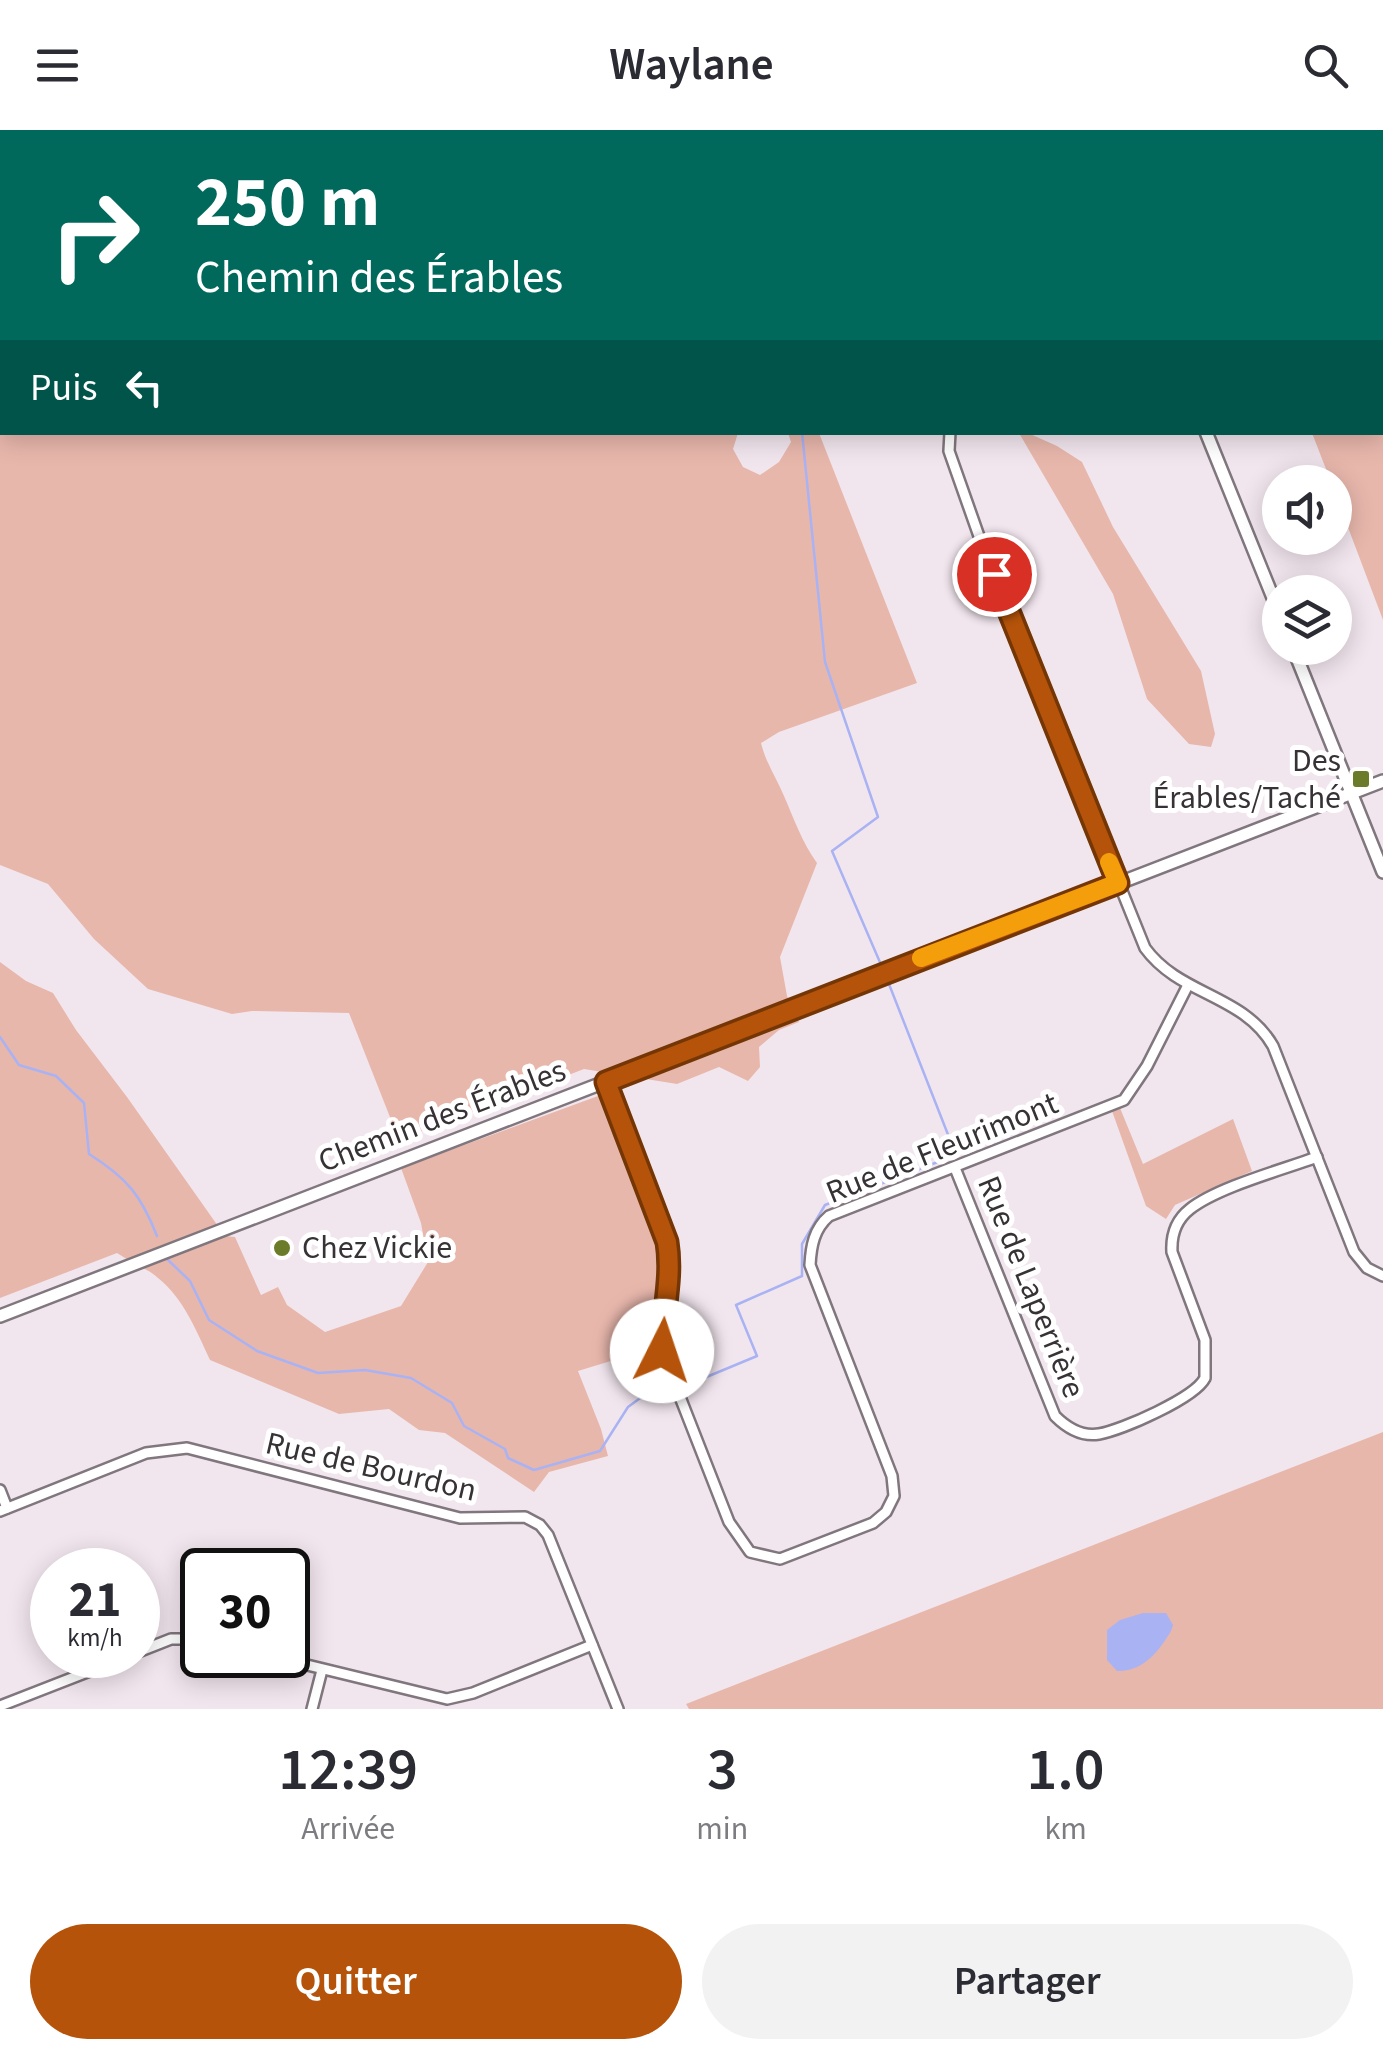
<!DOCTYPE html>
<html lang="fr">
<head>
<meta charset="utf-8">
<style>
	body { margin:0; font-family:"Source Sans 3",sans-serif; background:#f2f2f3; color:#2b2b33; height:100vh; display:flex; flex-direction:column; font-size:38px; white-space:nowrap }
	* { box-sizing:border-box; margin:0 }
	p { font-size:32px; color:#7c7c81 }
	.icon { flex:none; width:55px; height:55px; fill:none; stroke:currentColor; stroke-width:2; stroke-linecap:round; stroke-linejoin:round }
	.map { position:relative; height:1579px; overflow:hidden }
	.sheet { display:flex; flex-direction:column; background:#fff; flex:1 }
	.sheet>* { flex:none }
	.top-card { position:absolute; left:0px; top:0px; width:1385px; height:305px; box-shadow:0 5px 25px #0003; background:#00695c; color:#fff; overflow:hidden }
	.tools { position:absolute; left:1262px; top:335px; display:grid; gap:20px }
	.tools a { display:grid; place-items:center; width:90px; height:90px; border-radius:50%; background:#fff; box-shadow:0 5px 25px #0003; font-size:50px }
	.speed { position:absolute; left:30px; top:1418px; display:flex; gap:20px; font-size:50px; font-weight:700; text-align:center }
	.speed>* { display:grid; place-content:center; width:130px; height:130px; border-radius:50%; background:#fff; box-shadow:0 5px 25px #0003; line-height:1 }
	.speed small { font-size:25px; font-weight:400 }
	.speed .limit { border:5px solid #111; border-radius:15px; background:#fff; color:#111 }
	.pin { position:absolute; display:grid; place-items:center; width:85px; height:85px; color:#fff; margin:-42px; border:5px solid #fff; border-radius:50%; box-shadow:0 2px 10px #0007 }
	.me { position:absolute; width:110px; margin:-55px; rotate:4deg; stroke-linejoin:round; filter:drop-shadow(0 0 8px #0008) }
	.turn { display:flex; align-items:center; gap:35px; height:210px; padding:0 30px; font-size:45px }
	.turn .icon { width:130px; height:130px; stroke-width:2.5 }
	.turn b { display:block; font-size:70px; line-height:85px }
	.then { display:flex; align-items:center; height:95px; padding:0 30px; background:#0003; gap:20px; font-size:38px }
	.eta { display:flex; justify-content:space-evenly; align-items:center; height:170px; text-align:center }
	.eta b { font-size:60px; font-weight:600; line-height:70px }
	.cta { display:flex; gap:20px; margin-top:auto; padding:20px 30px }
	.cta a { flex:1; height:115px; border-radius:60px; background:#b45309; color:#fff; font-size:40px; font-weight:600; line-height:115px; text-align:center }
	.cta a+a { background:#f2f2f3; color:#2b2b33 }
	header { display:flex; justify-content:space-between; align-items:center; height:130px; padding:0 30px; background:#fff; font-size:45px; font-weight:600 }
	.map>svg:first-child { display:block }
	.green { fill:#e8b7ac }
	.water { fill:#a9b2f3 }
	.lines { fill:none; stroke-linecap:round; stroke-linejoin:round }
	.stream { stroke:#a9b2f3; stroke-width:2.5 }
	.minor-casing { stroke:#80767d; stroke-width:14 }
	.tertiary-casing { stroke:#80767d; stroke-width:16 }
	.minor { stroke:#fff; stroke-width:9 }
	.tertiary { stroke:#fff; stroke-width:11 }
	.route-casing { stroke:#753606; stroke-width:25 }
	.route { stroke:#b45309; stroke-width:18 }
	.slow { stroke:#f59e0b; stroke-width:18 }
	.poi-dot { fill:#6b7b29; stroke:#fff; stroke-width:4 }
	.labels { text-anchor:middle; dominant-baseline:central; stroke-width:10; stroke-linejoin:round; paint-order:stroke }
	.poi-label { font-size:32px; fill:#363235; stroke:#fff; text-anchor:end }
	.street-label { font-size:32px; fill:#363235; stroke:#fff }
</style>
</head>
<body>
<header><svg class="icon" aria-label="menu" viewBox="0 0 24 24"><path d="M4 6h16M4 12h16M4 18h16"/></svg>Waylane<svg class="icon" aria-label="search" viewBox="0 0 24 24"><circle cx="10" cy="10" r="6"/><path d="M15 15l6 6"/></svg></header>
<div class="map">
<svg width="1383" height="1579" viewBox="0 0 1383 1579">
	<rect width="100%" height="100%" fill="#f2e6ee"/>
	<g class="green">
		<path d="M0,0H1383V490L1335,363V352H1331L1312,303L1382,302V2H2V302L738,303L733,319L743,337L760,345L779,332L791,312L788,303H819L917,553L779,602L761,613C766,633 776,647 784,666C794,689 802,712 817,733L780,827L787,866L799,892L779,900L759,917L760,937L748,951L719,937L677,954L584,939L399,1010L349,883L252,881L232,884L148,859L94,809L48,754L0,735Z"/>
		<path d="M1019,303H1028L1057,316L1082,332L1113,397L1201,541L1215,604L1211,617L1189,614L1147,569L1113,464Z"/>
		<path d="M0,832L26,851L53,863L76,900L127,967L225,1106L235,1107L261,1165L278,1157L287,1175L325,1202L401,1176L428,1132L421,1093L401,1038L598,966L607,975C624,1017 660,1089 665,1130C669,1164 655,1198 657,1232L614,1230L578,1241L601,1299L608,1326L549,1342L534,1362L445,1303L419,1300L389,1279L339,1284L210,1230C196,1200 184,1169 158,1148C147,1138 130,1132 117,1123L0,1168Z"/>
		<path d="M1120,978L1143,1034L1233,989L1252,1041L1175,1075L1166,1089L1146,1076L1112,981Z"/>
		<path d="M1383,1302V1579H689L686,1574Z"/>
	</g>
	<path class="water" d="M1143,1483H1166L1173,1495L1171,1501C1159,1521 1143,1542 1117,1541L1107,1530V1500L1120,1490Z"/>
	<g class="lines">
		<g class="stream">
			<path d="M105,2L106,0"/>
			<path d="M0,43H2"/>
			<path d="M802,302L825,532L878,687L832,721L882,837"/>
			<path d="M0,907L19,935L56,946L84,973L89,1024C127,1048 141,1065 157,1106"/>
			<path d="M167,1129L190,1151L209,1190L257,1221L318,1243L365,1240L411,1248L452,1273L464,1296L505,1319L508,1328L534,1340L600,1321L628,1277L658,1255L672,1260"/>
			<path d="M680,1258L757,1226L736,1175L802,1146V1114L825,1075L956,1025L887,849"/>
		</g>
		<g class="minor-casing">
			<g id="minor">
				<path d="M950,302L949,321L980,409L1145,818C1180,866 1243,864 1273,916L1354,1122L1367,1138L1383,1146"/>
				<path d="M606,952L667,1112C673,1149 661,1184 662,1221L729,1392L750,1422L780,1429L873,1393L886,1382L894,1366L892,1346L810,1135C811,1116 814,1099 829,1086L1124,970L1147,936L1188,855"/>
				<path d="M955,1038L1055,1286C1067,1298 1081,1307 1099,1304C1122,1300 1195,1268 1205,1248V1210L1172,1122C1171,1105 1176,1090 1190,1079C1218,1057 1282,1040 1317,1027"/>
				<path d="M0,1360L7,1378"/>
				<path d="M0,1381L146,1323L187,1318L460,1388L525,1387L540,1395L548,1405L618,1579"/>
				<path d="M138,1522L171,1509H202"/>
				<path d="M266,1525L447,1569L473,1563L592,1515"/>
				<path d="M0,1576L131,1525"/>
				<path d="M312,1579L322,1540"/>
			</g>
		</g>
		<g class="tertiary-casing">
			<g id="tertiary">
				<path d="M1090,2L1091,0"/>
				<path d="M1206,302L1280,485"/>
				<path d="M1293,518L1383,742"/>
				<path d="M0,1186L1383,651"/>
			</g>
		</g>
		<use href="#minor" class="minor"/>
		<use href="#tertiary" class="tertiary"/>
	</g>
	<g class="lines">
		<g class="route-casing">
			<path id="route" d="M662,1221C662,1184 673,1149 667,1112L606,952L1118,753L994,444"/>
		</g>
		<use href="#route" class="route"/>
		<path class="slow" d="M921,828L1118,753L1109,732"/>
	</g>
	<g class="poi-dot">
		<rect x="1351" y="639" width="20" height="20" rx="5"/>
		<circle cx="282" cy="1118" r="10"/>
	</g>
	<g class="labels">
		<g class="poi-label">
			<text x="1341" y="631">Des<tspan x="1341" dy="37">Érables/Taché</tspan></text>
			<text x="302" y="1118" text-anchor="start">Chez Vickie</text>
		</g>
		<g class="street-label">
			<text transform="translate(442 986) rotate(-21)">Chemin des Érables</text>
			<text transform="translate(942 1018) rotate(-22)">Rue de Fleurimont</text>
			<text transform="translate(1031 1157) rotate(68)">Rue de Laperrière</text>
			<text transform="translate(371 1337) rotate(13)">Rue de Bourdon</text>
		</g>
	</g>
</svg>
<div class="tools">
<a><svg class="icon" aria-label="sound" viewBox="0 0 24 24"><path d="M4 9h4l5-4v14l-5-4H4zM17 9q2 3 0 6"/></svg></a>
<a><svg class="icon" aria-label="layers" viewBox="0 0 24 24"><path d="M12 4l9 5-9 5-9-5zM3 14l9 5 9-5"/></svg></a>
</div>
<div class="speed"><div>21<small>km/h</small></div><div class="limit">30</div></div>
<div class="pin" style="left:994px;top:444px;background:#d93025"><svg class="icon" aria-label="arrive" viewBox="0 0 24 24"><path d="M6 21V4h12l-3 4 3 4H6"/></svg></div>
<svg class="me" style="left:662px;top:1221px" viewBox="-20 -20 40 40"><circle r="19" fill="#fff"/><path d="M0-13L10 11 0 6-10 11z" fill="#b45309"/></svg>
<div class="top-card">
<div class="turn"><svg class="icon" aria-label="right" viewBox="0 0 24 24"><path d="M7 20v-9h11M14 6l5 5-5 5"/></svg><div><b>250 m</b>Chemin des Érables</div></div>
<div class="then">Puis<svg class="icon" aria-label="left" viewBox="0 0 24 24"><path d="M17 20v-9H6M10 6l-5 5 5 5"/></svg></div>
</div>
</div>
<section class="sheet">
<div class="eta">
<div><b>12:39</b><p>Arrivée</p></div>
<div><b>3</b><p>min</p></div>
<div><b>1.0</b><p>km</p></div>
</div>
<div class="cta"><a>Quitter</a><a>Partager</a></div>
</section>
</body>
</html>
